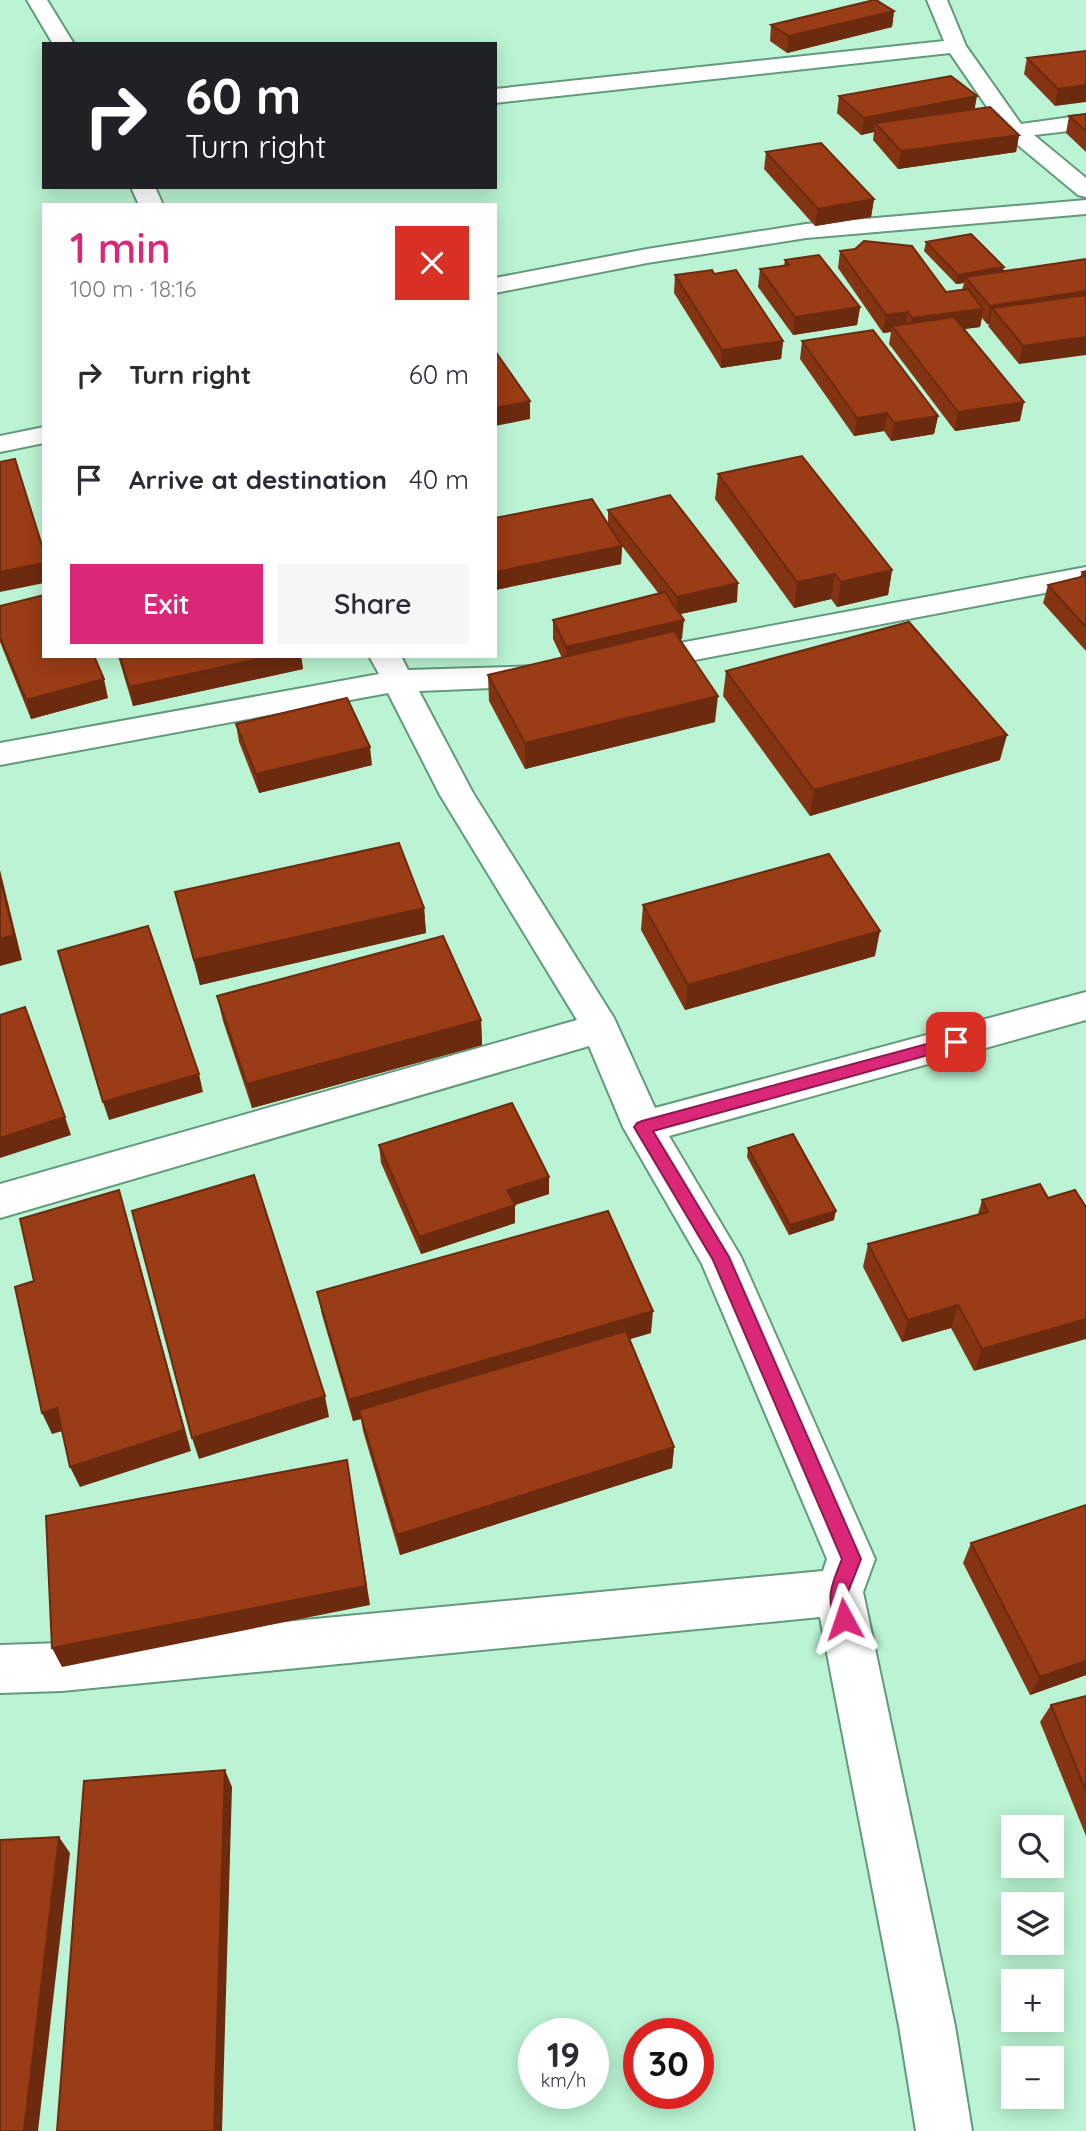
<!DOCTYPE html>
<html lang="en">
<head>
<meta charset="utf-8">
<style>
	body { margin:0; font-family:Quicksand,sans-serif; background:#f7f7f7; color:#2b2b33; height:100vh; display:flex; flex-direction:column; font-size:26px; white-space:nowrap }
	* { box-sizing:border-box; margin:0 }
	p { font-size:23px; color:#7c7c81 }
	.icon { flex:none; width:38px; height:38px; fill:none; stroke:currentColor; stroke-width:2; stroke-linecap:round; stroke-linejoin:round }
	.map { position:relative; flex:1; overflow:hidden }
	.details { position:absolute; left:42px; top:203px; width:455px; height:455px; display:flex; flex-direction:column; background:#fff; border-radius:0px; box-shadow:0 4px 18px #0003 }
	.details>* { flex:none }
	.guide { position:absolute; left:42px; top:42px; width:455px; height:147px; border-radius:0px; box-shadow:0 4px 18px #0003; background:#202124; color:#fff; overflow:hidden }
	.buttons { position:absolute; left:1001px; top:1815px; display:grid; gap:14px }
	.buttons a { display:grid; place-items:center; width:63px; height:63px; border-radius:0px; background:#fff; box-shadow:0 4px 18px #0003; font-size:35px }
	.speed { position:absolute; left:518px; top:2018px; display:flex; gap:14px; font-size:35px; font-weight:700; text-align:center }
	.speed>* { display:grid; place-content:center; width:91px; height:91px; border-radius:50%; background:#fff; box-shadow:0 4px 18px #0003; line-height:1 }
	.speed small { font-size:18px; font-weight:400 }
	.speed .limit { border:10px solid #d22; background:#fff; color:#111 }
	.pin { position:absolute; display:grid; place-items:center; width:60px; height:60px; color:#fff; margin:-30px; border-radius:14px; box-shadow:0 4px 10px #0006 }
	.me { position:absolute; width:77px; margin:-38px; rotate:355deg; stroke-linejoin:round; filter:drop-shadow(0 0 5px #0008) }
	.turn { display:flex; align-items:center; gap:24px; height:147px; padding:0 28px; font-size:32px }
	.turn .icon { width:91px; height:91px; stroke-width:2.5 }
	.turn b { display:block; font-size:49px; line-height:60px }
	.round { display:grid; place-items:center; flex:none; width:74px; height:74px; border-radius:0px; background:#f7f7f7 }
	.head { display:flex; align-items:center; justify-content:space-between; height:119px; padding:0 28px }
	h1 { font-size:42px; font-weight:600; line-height:52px; color:#db2777 }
	.action { display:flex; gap:14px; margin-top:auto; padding:14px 28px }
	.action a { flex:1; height:80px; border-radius:0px; background:#db2777; color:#fff; font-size:28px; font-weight:600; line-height:80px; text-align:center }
	.action a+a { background:#f7f7f7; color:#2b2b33 }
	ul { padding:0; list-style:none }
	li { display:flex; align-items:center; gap:21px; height:105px; padding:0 28px }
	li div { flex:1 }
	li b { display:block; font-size:26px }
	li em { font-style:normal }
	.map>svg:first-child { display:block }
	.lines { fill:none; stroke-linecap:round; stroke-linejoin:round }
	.minor-casing { stroke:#63997c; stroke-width:4 }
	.minor { fill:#fff; fill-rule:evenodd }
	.wall { fill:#843412 }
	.shaded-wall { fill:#6c2a0f }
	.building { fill:#9a3c15; stroke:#6c2a0f; stroke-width:2 }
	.route { fill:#db2777; stroke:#8e194d; stroke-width:2 }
</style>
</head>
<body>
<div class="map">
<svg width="1086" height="2131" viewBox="0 0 1086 2131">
	<rect width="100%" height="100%" fill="#bbf4d4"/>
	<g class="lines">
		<g class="minor-casing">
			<g id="minor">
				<path d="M27,0H47L74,44H53Z"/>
				<path d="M927,0H947L966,46L1021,124L1086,115V129L1034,135L1086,178V197L1078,195L1007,136L950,53L495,103V89L944,41Z"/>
				<path d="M131,187H155L163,205H139Z"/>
				<path d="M1086,200V214L806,238L647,263L495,293V278L647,249L806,224Z"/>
				<path d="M44,427V443L0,452V436Z"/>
				<path d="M1086,567V585L637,671L626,668L621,661L626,654L637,651Z"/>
				<path d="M369,656H401L408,670L540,666L551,669L556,676L551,683L540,686L419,691L473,793L614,1018L655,1108L1086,992V1020L669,1136L741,1257L875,1559L863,1592L955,2026L972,2131H916L899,2026L820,1617L62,1691L0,1693V1645L62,1643L823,1571L827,1559L702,1264L623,1127L589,1046L0,1218V1184L577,1020L440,795L388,693L0,765V743L379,674Z"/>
			</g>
		</g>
		<use href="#minor" class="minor"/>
	</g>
	<g class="wall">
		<path d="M894,11L892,27L787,53L770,41L771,25Z"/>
		<path d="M1086,51L1055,106L1024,74L1027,58Z"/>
		<path d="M839,96L975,109L1019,135L1016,152L898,169L873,140L874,132L861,135L837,113Z"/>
		<path d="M1086,114V152L1066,133L1069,116Z"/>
		<path d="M766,152L874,199L871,217L815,226L764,169Z"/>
		<path d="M926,242L1003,271L1086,259L1019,364L988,326L989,324H987L982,318L980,327L964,329L1020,421L955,431L889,344L891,332L883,333L838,268L840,251L946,292L962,290L964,283L956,284L924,251Z"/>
		<path d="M785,260L860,307L857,325L793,335L758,287L760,269L784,266Z"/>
		<path d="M714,274L783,341L781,359L721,368L674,293L675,275Z"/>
		<path d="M802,341L938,416L934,434L891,441L884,431L854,436L800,359Z"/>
		<path d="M718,474L892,570L888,595L837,607L831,599L794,608L715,499Z"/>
		<path d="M608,510L737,602L680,614L682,639L680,640L715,722L525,769L489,701L488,675L562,658L553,639V620L659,594L622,546L621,564L495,590V518L608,524Z"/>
		<path d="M1086,571V651L1043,603L1048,585L1080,577L1082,572Z"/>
		<path d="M0,606L108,698L31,719L0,642Z"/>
		<path d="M118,656H301L303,669L133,706Z"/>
		<path d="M726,671L1000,760L810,816L723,696Z"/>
		<path d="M236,724L372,765L259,793L239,742Z"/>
		<path d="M175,892L424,908L426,933L200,985Z"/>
		<path d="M643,905L875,956L685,1010L641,930Z"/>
		<path d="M217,996L481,1020L482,1045L252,1108L223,1021Z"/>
		<path d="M379,1145L549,1177V1194L515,1205V1223L421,1254L381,1163Z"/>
		<path d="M748,1148L834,1220L789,1235L747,1157Z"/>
		<path d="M1048,1198L974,1371L951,1328L902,1342L863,1267L868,1244L978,1214L982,1200Z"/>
		<path d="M317,1292L651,1333L629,1339L674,1447L672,1468L400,1555L363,1431L361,1419L353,1421L322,1315Z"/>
		<path d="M971,1543L1086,1675L1030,1695L963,1563Z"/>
		<path d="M1086,1696V1836L1040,1722L1051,1705Z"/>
	</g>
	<g class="shaded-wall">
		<path d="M894,11L892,27L787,53L789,36Z"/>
		<path d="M1086,85V102L1055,106L1058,89Z"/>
		<path d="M977,96L974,113L875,123L874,132L861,135L864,118Z"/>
		<path d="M1019,135L1016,152L898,169L901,151Z"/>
		<path d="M874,199L871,217L815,226L818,209Z"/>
		<path d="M1004,267L1002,276L965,277L964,283L956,284L958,275Z"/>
		<path d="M1086,291V308H992L989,324H987L990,306Z"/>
		<path d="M860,307L857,325L793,335L795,317Z"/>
		<path d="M983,309L980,327L909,336L912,318Z"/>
		<path d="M908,312L905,330L892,326L891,332L883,333L886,315Z"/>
		<path d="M1086,337V355L1019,364L1023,346Z"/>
		<path d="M783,341L781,359L721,368L722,350Z"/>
		<path d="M530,401V419L495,426V408Z"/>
		<path d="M1024,402L1020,421L955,431L958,412Z"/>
		<path d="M887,413L884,431L854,436L857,418Z"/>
		<path d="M938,416L934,434L891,441L894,423Z"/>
		<path d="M622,546L621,564L495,590V572Z"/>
		<path d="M44,563V583L0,592V572Z"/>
		<path d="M892,570L888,595L837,607L841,582Z"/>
		<path d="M835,574L831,599L794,608L797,582Z"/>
		<path d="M738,583L737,602L676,615L677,597Z"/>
		<path d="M684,620L682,639L566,666V647Z"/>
		<path d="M273,656H301L303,669L133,706L129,687Z"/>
		<path d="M104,679L108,698L31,719L26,700Z"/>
		<path d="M718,696L715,722L525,769V743Z"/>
		<path d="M1007,735L1000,760L810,816L814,790Z"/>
		<path d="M370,747L372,765L259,793L256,774Z"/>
		<path d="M0,870L22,960L0,966Z"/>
		<path d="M424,908L426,933L200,985L194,960Z"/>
		<path d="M880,931L875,956L685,1010L688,985Z"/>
		<path d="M481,1020L482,1045L252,1108L247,1084Z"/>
		<path d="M199,1074L203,1092L109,1120L103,1102Z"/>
		<path d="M65,1117L71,1135L0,1158V1138Z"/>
		<path d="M549,1177V1194L508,1207L507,1190Z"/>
		<path d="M119,1190L126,1214L191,1451L80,1487L70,1467Z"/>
		<path d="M515,1205V1223L421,1254L419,1237Z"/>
		<path d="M836,1211L834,1220L789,1235L790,1225Z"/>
		<path d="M958,1305L951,1328L902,1342L908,1320Z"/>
		<path d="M653,1311L651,1333L362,1419L359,1410L361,1419L353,1421L349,1400Z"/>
		<path d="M1086,1319V1339L974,1371L982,1349Z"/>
		<path d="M325,1396L329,1417L199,1459L192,1438Z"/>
		<path d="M57,1408L66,1430L52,1434L42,1413Z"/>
		<path d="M674,1447L672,1468L400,1555L397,1535Z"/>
		<path d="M347,1460L370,1605L62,1667L52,1648Z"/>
		<path d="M1086,1661V1675L1030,1695L1040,1677Z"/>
		<path d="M225,1770L232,1787L222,2131H214Z"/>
		<path d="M59,1837L70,1853L38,2131H24Z"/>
	</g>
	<g class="building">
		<path d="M874,0H876L894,11L789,36L771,25Z"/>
		<path d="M1086,51V85L1058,89L1027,58Z"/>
		<path d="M951,76L977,96L864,118L839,96Z"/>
		<path d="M990,107L1019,135L901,151L875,123Z"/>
		<path d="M1086,114V131L1069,116Z"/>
		<path d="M821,143L874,199L818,209L766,152Z"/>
		<path d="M971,234L1004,267L958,275L926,242Z"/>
		<path d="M864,241L912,246L946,292L968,289L983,309L912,318L908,312L886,315L840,251L855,249Z"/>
		<path d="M819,255L860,307L795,317L760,269L789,265L785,260Z"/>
		<path d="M1086,259V291L990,306L965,277Z"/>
		<path d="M712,270L714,274L736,270L783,341L722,350L675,275Z"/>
		<path d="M1086,295V337L1023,346L992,308Z"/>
		<path d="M954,317L1024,402L958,412L892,326Z"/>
		<path d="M873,330L938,416L894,423L887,413L857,418L802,341Z"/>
		<path d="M495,351L530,401L495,408Z"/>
		<path d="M802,456L892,570L841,582L835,574L797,582L718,474Z"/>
		<path d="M15,459L44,552V563L0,572V462Z"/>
		<path d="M670,495L738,583L677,597L608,510Z"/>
		<path d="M592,499L622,546L495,572V518Z"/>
		<path d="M1086,571V627L1048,585L1085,576L1082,572Z"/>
		<path d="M665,592L684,620L566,647L553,620Z"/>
		<path d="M44,595V656H94L104,679L26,700L0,637V606Z"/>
		<path d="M909,622L1007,735L814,790L726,671Z"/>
		<path d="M674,631L718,696L525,743L488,675Z"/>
		<path d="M120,656H273L129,687Z"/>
		<path d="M347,698L370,747L256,774L236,724Z"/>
		<path d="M399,843L424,908L194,960L175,892Z"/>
		<path d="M829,854L880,931L688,985L643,905Z"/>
		<path d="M0,878L14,935L0,939Z"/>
		<path d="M148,926L199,1074L103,1102L58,951Z"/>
		<path d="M443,936L481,1020L247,1084L217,996Z"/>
		<path d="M25,1007L65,1117L0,1138V1015Z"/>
		<path d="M512,1103L549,1177L507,1190L515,1205L419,1237L379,1145Z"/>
		<path d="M793,1134L836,1211L790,1225L748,1148Z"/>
		<path d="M254,1175L325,1396L192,1438L132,1211Z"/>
		<path d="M1040,1184L1048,1198L1075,1190L1086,1207V1319L982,1349L958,1305L908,1320L868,1244L988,1212L982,1200Z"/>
		<path d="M119,1190L184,1430L70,1467L57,1408L42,1413L15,1287L34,1281L20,1219Z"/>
		<path d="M608,1211L653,1311L349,1400L317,1292Z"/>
		<path d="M626,1331L674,1447L397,1535L359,1410Z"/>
		<path d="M347,1460L366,1586L52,1648L46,1516Z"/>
		<path d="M1086,1505V1661L1040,1677L971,1543Z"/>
		<path d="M1086,1696V1791L1051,1705Z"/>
		<path d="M225,1770L214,2131H57L84,1781Z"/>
		<path d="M59,1837L24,2131H0V1840Z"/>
	</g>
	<path class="route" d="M956,1036L963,1042L961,1046L653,1131L729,1257L861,1559L848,1592L854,1619L851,1626L844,1629L837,1626C825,1597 831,1586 842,1559L713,1260L634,1127L637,1123L642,1121Z"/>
</svg>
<div class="buttons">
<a><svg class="icon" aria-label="search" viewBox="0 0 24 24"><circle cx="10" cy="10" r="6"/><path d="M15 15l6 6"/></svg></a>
<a><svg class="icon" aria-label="layers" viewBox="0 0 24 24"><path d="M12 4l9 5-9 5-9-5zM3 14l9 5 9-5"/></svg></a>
<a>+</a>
<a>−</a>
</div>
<div class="speed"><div>19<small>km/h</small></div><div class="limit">30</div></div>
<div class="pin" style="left:956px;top:1042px;background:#d93025"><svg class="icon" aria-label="arrive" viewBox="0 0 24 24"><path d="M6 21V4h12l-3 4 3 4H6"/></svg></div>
<svg class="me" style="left:844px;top:1619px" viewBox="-20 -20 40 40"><path d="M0-17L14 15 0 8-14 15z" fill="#db2777" stroke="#fff" stroke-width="4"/></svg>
<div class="guide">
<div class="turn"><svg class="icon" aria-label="right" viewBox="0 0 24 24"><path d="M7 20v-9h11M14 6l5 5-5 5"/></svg><div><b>60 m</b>Turn right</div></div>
</div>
<section class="details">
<div class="head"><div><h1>1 min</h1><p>100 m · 18:16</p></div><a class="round" style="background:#d93025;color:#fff"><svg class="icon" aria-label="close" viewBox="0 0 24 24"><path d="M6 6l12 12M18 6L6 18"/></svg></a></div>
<ul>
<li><svg class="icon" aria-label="right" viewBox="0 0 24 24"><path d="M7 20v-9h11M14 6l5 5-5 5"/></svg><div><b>Turn right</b></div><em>60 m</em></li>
<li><svg class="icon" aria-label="arrive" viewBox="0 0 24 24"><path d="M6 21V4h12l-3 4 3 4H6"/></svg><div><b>Arrive at destination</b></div><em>40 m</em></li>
</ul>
<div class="action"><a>Exit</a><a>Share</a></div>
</section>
</div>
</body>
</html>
